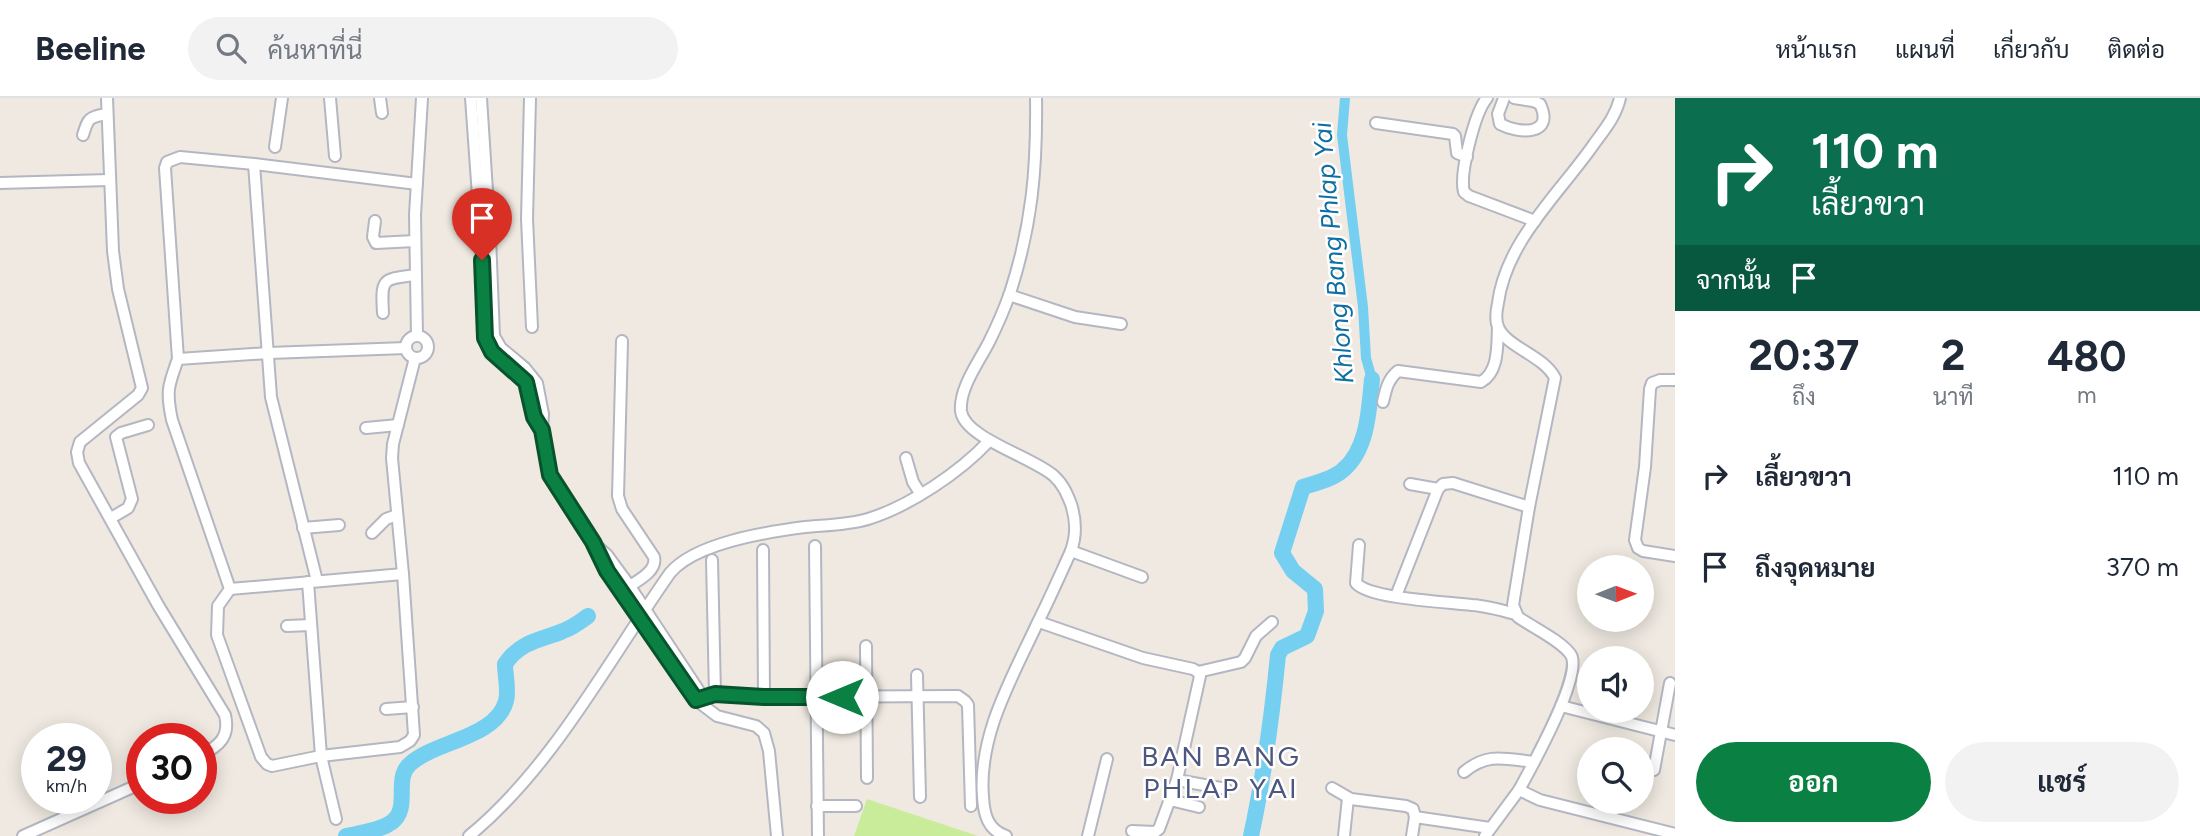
<!DOCTYPE html>
<html lang="th">
<head>
<meta charset="utf-8">
<style>
	body { margin:0; font-family:Figtree,Sarabun,sans-serif; background:#f2f2f3; color:#1f2937; height:100vh; display:flex; flex-direction:column; font-size:26px; white-space:nowrap }
	* { box-sizing:border-box; margin:0 }
	p { font-size:23px; color:#747a83 }
	.icon { flex:none; width:38px; height:38px; fill:none; stroke:currentColor; stroke-width:2; stroke-linecap:round; stroke-linejoin:round }
	.map { position:relative; flex:1; overflow:hidden }
	.drawer { display:flex; flex-direction:column; background:#fff; width:525px }
	.drawer>* { flex:none }
	.hud { background:#0b6e4f; color:#fff; overflow:hidden }
	.needle { width:46px; rotate:89deg }
	.controls { position:absolute; left:1577px; top:457px; display:grid; gap:14px }
	.controls a { display:grid; place-items:center; width:77px; height:77px; border-radius:50%; background:#fff; box-shadow:0 4px 18px #0003; font-size:35px }
	.speed { position:absolute; left:21px; top:625px; display:flex; gap:14px; font-size:35px; font-weight:700; text-align:center }
	.speed>* { display:grid; place-content:center; width:91px; height:91px; border-radius:50%; background:#fff; box-shadow:0 4px 18px #0003; line-height:1 }
	.speed small { font-size:18px; font-weight:400 }
	.speed .limit { border:10px solid #d22; background:#fff; color:#111 }
	.pin { position:absolute; display:grid; place-items:center; width:60px; height:60px; color:#fff; margin:-72px -30px; border-radius:50% 50% 50% 0; rotate:-45deg; box-shadow:0 0 7px #0007 }
	.pin .icon { rotate:45deg }
	.me { position:absolute; width:77px; margin:-38px; rotate:270deg; stroke-linejoin:round; filter:drop-shadow(0 0 5px #0008) }
	.turn { display:flex; align-items:center; gap:24px; height:147px; padding:0 21px; font-size:32px }
	.turn .icon { width:91px; height:91px; stroke-width:2.5 }
	.turn b { display:block; font-size:49px; line-height:60px }
	.then { display:flex; align-items:center; height:66px; padding:0 21px; background:#0003; gap:14px; font-size:26px }
	.eta { display:flex; justify-content:space-evenly; align-items:center; height:119px; text-align:center }
	.eta b { font-size:42px; font-weight:700; line-height:49px }
	.cta { display:flex; gap:14px; margin-top:auto; padding:14px 21px }
	.cta a { flex:1; height:80px; border-radius:42px; background:#0b8043; color:#fff; font-size:28px; font-weight:700; line-height:80px; text-align:center }
	.cta a+a { background:#f2f2f3; color:#1f2937 }
	ul { padding:0; list-style:none }
	li { display:flex; align-items:center; gap:21px; height:91px; padding:0 21px }
	li div { flex:1 }
	li b { display:block; font-size:26px }
	li em { font-style:normal }
	header { display:flex; align-items:center; gap:42px; box-sizing:border-box; height:98px; padding:0 35px; background:#fff; border-bottom:2px solid #e0e1e3 }
	header strong { font-size:33px }
	nav { display:flex; gap:38px; margin-inline-start:auto; font-size:24px }
	.search { width:490px; height:63px; background:#f2f2f3; display:flex; align-items:center; gap:18px; box-sizing:border-box; padding:0 24px; border-radius:38px; color:#747a83; font-size:26px }
	main { display:flex; flex:1; min-height:0 }
	.map>svg:first-child { display:block }
	.pitch { fill:#c9ec9a }
	.lines { fill:none; stroke-linecap:round; stroke-linejoin:round }
	.canal { stroke:#75cff0; stroke-width:10 }
	.river { stroke:#75cff0; stroke-width:16 }
	.street-casing { stroke:#b4b7c1; stroke-width:14 }
	.street { stroke:#fff; stroke-width:10 }
	.route-casing { stroke:#07532c; stroke-width:18 }
	.route { stroke:#0b8043; stroke-width:12 }
	.labels { text-anchor:middle; dominant-baseline:central; stroke-width:5; stroke-linejoin:round; paint-order:stroke }
	.water-label { font-size:26px; font-style:italic; fill:#0d6fa3; stroke:#fff }
	.quarter-label { font-size:28px; letter-spacing:2px; fill:#4d5680; stroke:#fff }
</style>
</head>
<body>
<header>
<strong>Beeline</strong>
<div class="search"><svg class="icon" aria-label="search" viewBox="0 0 24 24"><circle cx="10" cy="10" r="6"/><path d="M15 15l6 6"/></svg>ค้นหาที่นี่</div>
<nav><a>หน้าแรก</a><a>แผนที่</a><a>เกี่ยวกับ</a><a>ติดต่อ</a></nav>
</header>
<main>
<div class="map">
<svg width="1675" height="738" viewBox="0 0 1675 738">
	<rect width="100%" height="100%" fill="#efe9e1"/>
	<path class="pitch" d="M867,701L978,738H854Z"/>
	<g class="lines">
		<path class="canal" d="M1345,0L1342,37L1363,209L1366,260L1372,281"/>
		<g class="river">
			<path d="M346,738C360,735 380,733 392,724C411,710 393,681 410,666C435,643 496,640 506,603C509,592 505,577 505,566C521,543 539,543 563,533C572,530 580,524 588,518"/>
			<path d="M1251,738C1264,678 1272,619 1278,557L1282,550L1307,538L1316,513L1315,491L1293,473L1282,455L1303,389C1316,385 1333,381 1343,372C1368,351 1369,311 1372,281"/>
		</g>
		<g class="street-casing">
			<g id="street">
				<path d="M107,0L113,153L118,191L142,290L138,297L80,344L77,354L79,365L158,507L225,617C230,638 220,648 201,657"/>
				<path d="M330,0L335,58"/>
				<path d="M380,0L382,15"/>
				<path d="M471,0L481,140L485,240L492,254L526,284L534,319L542,332"/>
				<path d="M481,0L490,139L494,238L501,250L525,270L537,285L543,316L542,332L550,377L593,444L601,465L621,494L696,602L717,618L756,628L764,635L769,653L777,738"/>
				<path d="M530,0L527,121L532,229"/>
				<path d="M1487,0C1475,14 1459,76 1464,94L1469,98L1535,123"/>
				<path d="M1504,0L1498,16L1500,26C1519,36 1555,38 1540,6L1533,3L1514,0"/>
				<path d="M1620,0C1616,18 1605,31 1594,46C1560,95 1506,143 1498,205C1496,214 1495,224 1499,231C1509,250 1544,258 1555,280L1529,409L1513,507L1518,519C1532,529 1562,543 1571,557C1583,577 1531,670 1519,692L1540,702L1675,736"/>
				<path d="M1376,25L1453,36L1455,38L1457,55L1467,59"/>
				<path d="M83,37C88,20 89,19 107,16"/>
				<path d="M275,49L282,0"/>
				<path d="M254,66L271,299L317,483"/>
				<path d="M0,85L109,82"/>
				<path d="M375,123L373,139L376,145L415,143"/>
				<path d="M1009,197L1075,219L1121,226"/>
				<path d="M383,215C381,180 382,181 416,177"/>
				<path d="M417,238L415,117L422,0"/>
				<circle cx="417" cy="249" r="11"/>
				<path d="M415,260L393,346L392,360L403,476L414,637L410,643L400,649L321,658L272,668L267,666L261,659L217,537L218,508L230,491L172,322C166,294 168,288 178,261L165,70L167,64L180,59L254,66L417,86"/>
				<path d="M178,261L269,255L406,250"/>
				<path d="M1675,282H1660L1652,285L1650,291L1645,369L1635,442L1638,450L1643,453L1675,458"/>
				<path d="M1383,304C1386,291 1388,281 1398,273L1481,284C1499,274 1497,248 1498,230"/>
				<path d="M366,330L398,327"/>
				<path d="M906,360L913,384L920,395"/>
				<path d="M1410,386L1438,391"/>
				<path d="M111,420L128,410L132,401L116,339L121,335L148,327"/>
				<path d="M303,430L339,427"/>
				<path d="M372,435L386,421L397,417"/>
				<path d="M1359,447L1356,485C1369,501 1449,504 1472,507C1487,508 1501,512 1515,516"/>
				<path d="M815,448L818,738"/>
				<path d="M598,449L607,457L629,487L703,599L705,605"/>
				<path d="M763,452L764,599"/>
				<path d="M1071,453L1142,479"/>
				<path d="M712,462L715,596"/>
				<path d="M308,484L321,658L336,721"/>
				<path d="M230,491L403,476"/>
				<path d="M621,494C632,485 658,475 654,459L622,411L618,398L622,243"/>
				<path d="M1396,498L1438,391L1443,386L1453,385L1529,409"/>
				<path d="M1039,524L1143,560L1193,571L1198,574L1200,578L1177,682L1159,731L1155,734L1132,733"/>
				<path d="M287,528L311,527"/>
				<path d="M866,548L867,680"/>
				<path d="M1198,574L1241,564L1245,560L1256,538L1272,524"/>
				<path d="M917,577L920,699"/>
				<path d="M696,602L715,596L764,599L958,598L965,603L968,607L971,708"/>
				<path d="M1561,608L1675,637"/>
				<path d="M386,611L413,609"/>
				<path d="M1654,672L1670,585"/>
				<path d="M1464,674C1488,654 1505,661 1534,664"/>
				<path d="M1177,682L1226,691"/>
				<path d="M1332,690L1351,701L1406,708L1413,711L1415,719"/>
				<path d="M1170,702L1199,709"/>
				<path d="M817,708H856"/>
				<path d="M23,738L142,685"/>
				<path d="M469,738C553,669 608,563 670,475C695,445 766,434 805,429C826,427 848,427 868,421C910,408 960,374 989,343"/>
				<path d="M1006,738C988,732 984,717 983,699C978,637 1012,580 1037,526C1049,502 1060,477 1071,453C1077,436 1076,422 1071,406C1067,396 1063,386 1054,378C1033,359 964,340 961,313C959,290 979,264 989,244C997,228 1004,212 1010,195C1032,127 1037,71 1036,0"/>
				<path d="M1088,738L1107,661"/>
				<path d="M1344,738L1348,700"/>
				<path d="M1412,738L1415,719L1490,730"/>
				<path d="M1485,738L1519,692"/>
			</g>
		</g>
		<use href="#street" class="street"/>
	</g>
	<g class="lines">
		<g class="route-casing">
			<path id="route" d="M482,162L485,240L492,254L526,284L534,319L542,332L550,377L593,444L607,473L696,602L715,596L764,599H842"/>
		</g>
		<use href="#route" class="route"/>
	</g>
	<g class="labels">
		<g class="water-label">
			<text transform="translate(1333 155) rotate(-95)">Khlong Bang Phlap Yai</text>
		</g>
		<g class="quarter-label">
			<text x="1221" y="658">BAN BANG<tspan x="1221" dy="32">PHLAP YAI</tspan></text>
		</g>
	</g>
</svg>
<div class="controls">
<a><svg class="needle" viewBox="-14 -14 28 28"><path d="M0-13l5 13h-10z" fill="#e53935"/><path d="M0 13l5-13h-10z" fill="#747a83"/></svg></a>
<a><svg class="icon" aria-label="sound" viewBox="0 0 24 24"><path d="M4 9h4l5-4v14l-5-4H4zM17 9q2 3 0 6"/></svg></a>
<a><svg class="icon" aria-label="search" viewBox="0 0 24 24"><circle cx="10" cy="10" r="6"/><path d="M15 15l6 6"/></svg></a>
</div>
<div class="speed"><div>29<small>km/h</small></div><div class="limit">30</div></div>
<div class="pin" style="left:482px;top:162px;background:#d93025"><svg class="icon" aria-label="arrive" viewBox="0 0 24 24"><path d="M6 21V4h12l-3 4 3 4H6"/></svg></div>
<svg class="me" style="left:842px;top:599px" viewBox="-20 -20 40 40"><circle r="19" fill="#fff"/><path d="M0-13L10 11 0 6-10 11z" fill="#0b8043"/></svg>
</div>
<section class="drawer">
<div class="hud">
<div class="turn"><svg class="icon" aria-label="right" viewBox="0 0 24 24"><path d="M7 20v-9h11M14 6l5 5-5 5"/></svg><div><b>110 m</b>เลี้ยวขวา</div></div>
<div class="then">จากนั้น<svg class="icon" aria-label="arrive" viewBox="0 0 24 24"><path d="M6 21V4h12l-3 4 3 4H6"/></svg></div>
</div>
<div class="eta">
<div><b>20:37</b><p>ถึง</p></div>
<div><b>2</b><p>นาที</p></div>
<div><b>480</b><p>m</p></div>
</div>
<ul>
<li><svg class="icon" aria-label="right" viewBox="0 0 24 24"><path d="M7 20v-9h11M14 6l5 5-5 5"/></svg><div><b>เลี้ยวขวา</b></div><em>110 m</em></li>
<li><svg class="icon" aria-label="arrive" viewBox="0 0 24 24"><path d="M6 21V4h12l-3 4 3 4H6"/></svg><div><b>ถึงจุดหมาย</b></div><em>370 m</em></li>
</ul>
<div class="cta"><a>ออก</a><a>แชร์</a></div>
</section>
</main>
</body>
</html>
